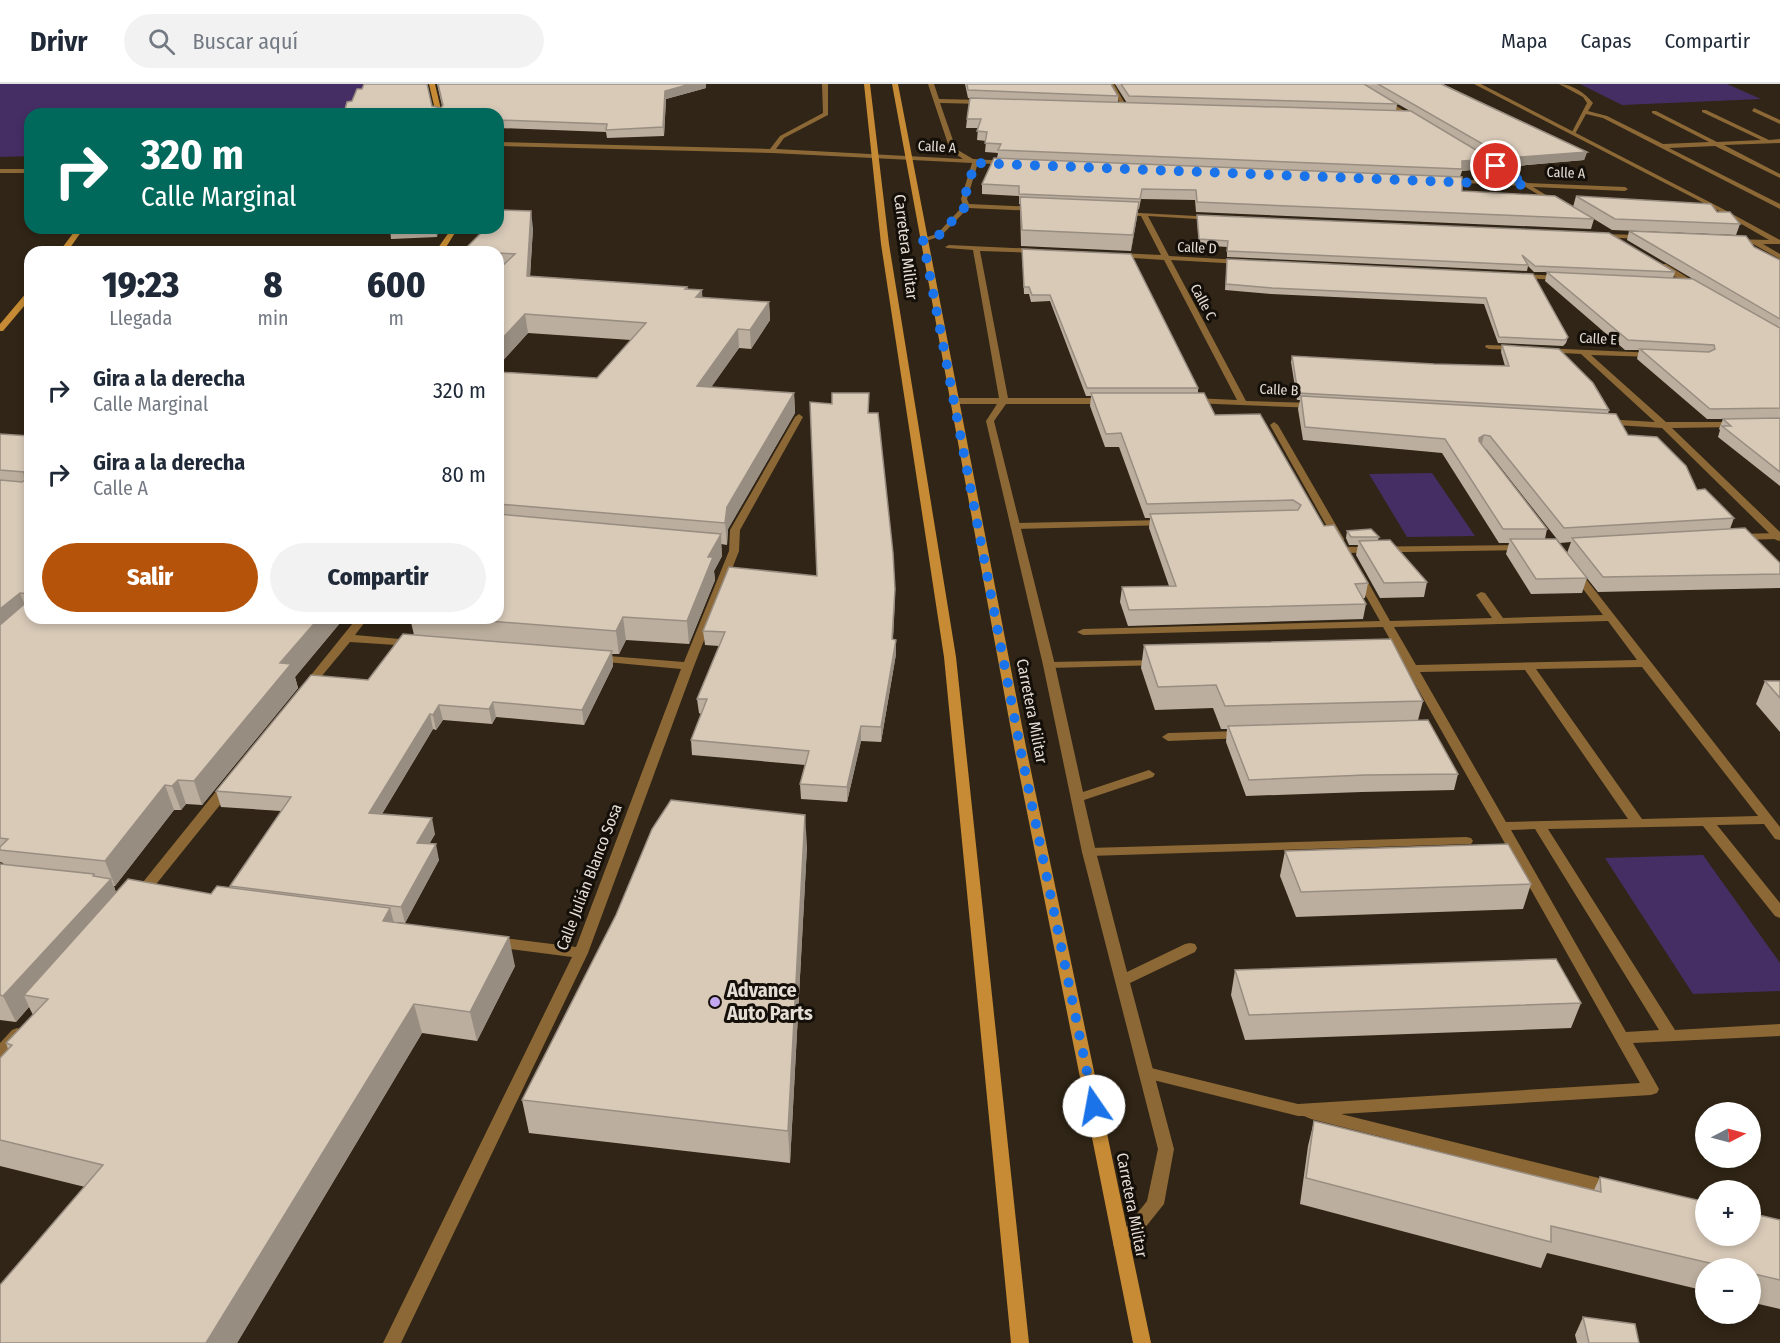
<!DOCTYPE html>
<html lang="es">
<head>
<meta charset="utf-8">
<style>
	body { margin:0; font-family:"Fira Sans Condensed",sans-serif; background:#f2f2f3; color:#1f2937; height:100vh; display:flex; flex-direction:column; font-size:22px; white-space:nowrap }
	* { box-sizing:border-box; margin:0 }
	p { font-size:20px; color:#747a83 }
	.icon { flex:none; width:33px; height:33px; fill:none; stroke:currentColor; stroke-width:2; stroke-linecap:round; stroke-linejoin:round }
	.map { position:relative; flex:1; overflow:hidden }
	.details { position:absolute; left:24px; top:162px; width:480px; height:378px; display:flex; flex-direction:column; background:#fff; border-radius:18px; box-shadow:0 3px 9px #0003 }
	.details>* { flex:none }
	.guide { position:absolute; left:24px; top:24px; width:480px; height:126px; border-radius:18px; box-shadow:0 3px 9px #0003; background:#00695c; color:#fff; overflow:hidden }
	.needle { width:39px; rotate:84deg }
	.fabs { position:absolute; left:1695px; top:1018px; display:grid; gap:12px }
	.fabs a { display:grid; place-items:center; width:66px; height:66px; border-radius:50%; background:#fff; box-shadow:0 3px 9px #0003; font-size:30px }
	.pin { position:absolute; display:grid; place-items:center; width:51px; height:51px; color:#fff; margin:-26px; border:3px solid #fff; border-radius:50%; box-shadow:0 2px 6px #0007 }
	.me { position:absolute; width:66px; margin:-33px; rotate:348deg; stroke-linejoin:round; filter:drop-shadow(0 0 4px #0008) }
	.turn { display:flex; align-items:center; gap:21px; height:126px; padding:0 18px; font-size:27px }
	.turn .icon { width:78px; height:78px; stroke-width:2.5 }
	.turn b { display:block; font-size:42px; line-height:51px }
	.eta { display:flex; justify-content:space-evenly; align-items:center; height:102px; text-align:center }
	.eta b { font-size:36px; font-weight:800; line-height:42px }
	.button { display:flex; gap:12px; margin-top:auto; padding:12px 18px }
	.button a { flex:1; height:69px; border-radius:36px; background:#b45309; color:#fff; font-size:24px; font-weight:800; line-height:69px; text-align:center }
	.button a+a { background:#f2f2f3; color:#1f2937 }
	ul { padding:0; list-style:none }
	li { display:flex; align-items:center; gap:18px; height:84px; padding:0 18px }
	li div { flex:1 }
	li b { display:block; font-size:22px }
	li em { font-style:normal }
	header { display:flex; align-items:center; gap:36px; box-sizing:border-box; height:84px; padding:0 30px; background:#fff; border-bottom:2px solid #e0e1e3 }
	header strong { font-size:28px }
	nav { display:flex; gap:33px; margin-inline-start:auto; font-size:21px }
	.search { width:420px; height:54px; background:#f2f2f3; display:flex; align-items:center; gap:15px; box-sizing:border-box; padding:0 21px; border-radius:33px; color:#747a83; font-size:22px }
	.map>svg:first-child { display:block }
	.green { fill:#452e64 }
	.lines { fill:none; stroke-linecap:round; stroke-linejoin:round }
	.lane { fill:#8c6836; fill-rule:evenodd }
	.street { fill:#8c6836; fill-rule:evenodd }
	.secondary { fill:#c68b34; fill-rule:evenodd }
	.wall { fill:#bbae9e; fill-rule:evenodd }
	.shaded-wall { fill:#988d81 }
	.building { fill:#d9cab8; stroke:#988d81; stroke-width:1.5 }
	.route { stroke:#1a73e8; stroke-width:10; stroke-dasharray:0 18 }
	.poi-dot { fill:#c4a7f1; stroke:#140f09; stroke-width:2 }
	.labels { text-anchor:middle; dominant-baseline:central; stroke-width:6; stroke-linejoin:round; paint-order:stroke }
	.far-street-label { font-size:14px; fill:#e5ded5; stroke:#140f09 }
	.street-label { font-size:16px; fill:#e5ded5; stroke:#140f09 }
	.near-poi-label { font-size:20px; font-weight:bold; fill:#e5ded5; stroke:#140f09; text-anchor:start }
</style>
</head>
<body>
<header>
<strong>Drivr</strong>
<div class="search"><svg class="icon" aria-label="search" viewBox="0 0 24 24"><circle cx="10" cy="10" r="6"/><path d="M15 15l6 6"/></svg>Buscar aquí</div>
<nav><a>Mapa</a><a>Capas</a><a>Compartir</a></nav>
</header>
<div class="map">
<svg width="1780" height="1259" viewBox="0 0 1780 1259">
	<rect width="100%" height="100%" fill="#302516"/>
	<g class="green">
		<path d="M0,0H368L339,30H30V72L0,73Z"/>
		<path d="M1580,0H1727L1761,15L1622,21Z"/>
		<path d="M1432,389L1475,452L1407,453L1369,390Z"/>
		<path d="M1703,771L1780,879V907L1693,910L1605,774Z"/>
	</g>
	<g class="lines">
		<g class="lane">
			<path d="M1559,0C1572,0 1585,9 1593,19L1588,27L1607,32L1663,60L1709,58L1652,29V27H1656L1717,58L1761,56L1702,28V26H1706L1769,56L1780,55V59L1724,61L1780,90V94L1715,62L1669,64L1780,120V125L1603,34L1586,30L1575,50H1571L1587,19L1583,13Z"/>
			<path d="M1754,24L1780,36V40L1752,27Z"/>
			<path d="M1274,338L1278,341L1344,455L1343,457L1339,458L1334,455L1270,341Z"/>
			<path d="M1164,436L1169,439L1168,441L1015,445L1010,442L1015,439Z"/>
			<path d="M1779,449V455L1738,456L1733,453L1738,450Z"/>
			<path d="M1523,461L1527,462L1528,464L1527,466L1345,469L1340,466L1345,463Z"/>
			<path d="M1575,485L1579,486L1780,743V756L1775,755L1764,740L1717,741L1780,819V834L1775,832L1703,742L1548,745L1675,946L1780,940V952L1633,959L1659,1005L1657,1009L1651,1011L1341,1030L1611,1097L1617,1099L1620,1104L1617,1109L1611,1111L1311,1035L1304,1032H1298L1141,993L1139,989L1141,985L1147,983L1298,1020L1640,999L1383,543L1083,551L1077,548L1083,545L1380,537L1354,491L1359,488L1364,491L1390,537L1492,534L1476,511L1481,508L1485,509L1503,534L1603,531L1570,488ZM1608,537L1637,576L1416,581L1394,543ZM1642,583L1758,732L1642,735L1536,585ZM1525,586L1628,735L1506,738L1420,588ZM1535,745L1659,946L1626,948L1511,746Z"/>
			<path d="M1158,576L1164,579L1162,581L1049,584L1043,581L1049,578Z"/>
			<path d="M1242,647L1248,651L1246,654L1168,657L1162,653L1168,649Z"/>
			<path d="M1466,753L1471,754L1473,757L1471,760L1089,772L1084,771L1082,768L1084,765L1089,764Z"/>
		</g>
		<g class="street">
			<path d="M822,0H828V31L784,54L776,65L963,75L950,66L928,0H934L939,15L983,16L986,18L983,20L940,19L956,65L973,75L1006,77L1009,79L1006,81L978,79L967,115L969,120L1036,123L1039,125L1036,127L968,124L941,152L923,158L921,157V155L937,150L963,122L961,115L972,79L772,69L498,62V58L770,65L780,52L823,29Z"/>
			<path d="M1108,0H1114L1128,25H1124Z"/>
			<path d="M1353,0H1360L1418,35L1413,36Z"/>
			<path d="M1474,0H1481L1723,125L1780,156V160H1763L1780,170V175L1753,160L1734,159L1731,157L1734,155L1769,156L1719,127Z"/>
			<path d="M1477,69L1527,99L1625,103L1628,105L1625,107L1533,103L1559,119V121L1557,122L1524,102L1444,98V96L1446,95L1517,98L1475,72Z"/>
			<rect x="0" y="85" width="30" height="4"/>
			<path d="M1121,128L1215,133V135L1213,136L1148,132L1169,172L1241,176L1245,178L1241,180L1171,176L1246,317L1314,319L1317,320V324L1191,319V315L1194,314L1237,316L1164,176L1118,173L1114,171L1118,169L1161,171L1141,132L1123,131L1120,129Z"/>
			<path d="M1599,150L1642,151L1645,153L1642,155L1597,153V151Z"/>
			<path d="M949,161L1037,165L1041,167L1037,169L980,167L1008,314H1104L1108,317L1104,320H1006L994,337L1055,581L1083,708L1149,686L1155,690L1153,693L1084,716L1096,768L1127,888L1185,860L1190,859L1195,860L1197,864L1195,868L1130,899L1174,1065L1164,1120L1128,1165L1122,1168L1116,1165L1113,1160L1147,1117L1158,1065L1082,768L1043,581L986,337L997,320H955L951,317L955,314H999L973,166L947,164L945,163Z"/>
			<path d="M1660,180H1666L1701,202L1694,204L1660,184Z"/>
			<path d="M1516,190L1562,192L1566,194L1562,196L1519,194L1515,192Z"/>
			<path d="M1486,261L1518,262L1522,264L1518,266L1489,265L1485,263Z"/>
			<path d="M1541,264L1656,269L1657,271L1653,273L1591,271L1666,338H1740V342L1737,343L1672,344L1780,448V457L1776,456L1662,344L1601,340V336L1604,335L1655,338L1581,270L1544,268L1540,266Z"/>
			<path d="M799,330L803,333L740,446L739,467L694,582L588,869L401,1259H383L572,873L495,863L490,862L488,858L490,854L495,853L576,863L681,585L596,577L590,574L596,571L684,578L729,467L730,446L795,333Z"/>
			<path d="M357,534H368L355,551L411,556L417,559L411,562L350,558L311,605H303L301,603L303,601Z"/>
			<path d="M227,699L232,700L233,703L232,706L145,814H135L133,811L135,808L222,700Z"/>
			<path d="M17,944L22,946L25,950C20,959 10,972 0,975V959L12,946Z"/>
		</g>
		<g class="secondary">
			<path d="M429,0H435L442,30H436Z"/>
			<path d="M864,0H870L889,160L956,573L1029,1259H1011L944,573L881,160Z"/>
			<path d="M892,0H898L1027,668L1151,1259H1133L1015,668Z"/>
			<path d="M77,144H84L67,168H59Z"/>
			<path d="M452,144H458L443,168H435Z"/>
			<path d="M27,208H30V215L3,247H0V240Z"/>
		</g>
	</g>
	<g class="wall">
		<path d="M437,0H706V4L666,15L664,52L607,54L606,48L498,44V30H338L432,22L441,24L442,22Z"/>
		<path d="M965,0H1111L1118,12V18L1127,19L1115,0H1443L1587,68L1584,76L1505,83L1491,75L1489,84L1462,87L1460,93L1462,107L1573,123L1576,112L1717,128L1740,140L1736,151L1612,146L1594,135L1591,145L1196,128L1195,116L1141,115L1139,125H1138L1131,167L1021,162L1020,120H1019V112L982,110V100L997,74L998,69L985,68L986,57L977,56L978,44H966L967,35L970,14H968ZM1365,1L1410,27H1396L1397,20Z"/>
		<path d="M1197,131L1675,188L1673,194L1693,195L1627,156L1629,147L1754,163L1780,176V402L1718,353L1720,346L1719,345L1723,335H1707L1637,275L1639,266H1625L1545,197L1547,188H1534L1528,182L1527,187L1227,173V163L1199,161L1197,136Z"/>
		<path d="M152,144H198L194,146L154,149Z"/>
		<path d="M390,144H438L437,153L391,155Z"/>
		<path d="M533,144L530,192L687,203L688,205L702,206V214L769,218L770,236L751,265L739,264L711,303L794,309L795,329L728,445L727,461L721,460L722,472L714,487L715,496L689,560L626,556L619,570H612L613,582L584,641L496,633L492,640L443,636L436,646L433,645L382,730L435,750L429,760L439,776L405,839L394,838L515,882L477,957L422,949L237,1259H0L85,1103L0,1082V974L8,965L6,959L33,931L29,923L16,938L0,936V780L4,781L3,779L0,778V350L30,352V534L340,539L295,593L298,604L202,721L186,720L181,726H174L115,802H114L116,809L211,810L230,803V802L281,727L221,723L216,707L368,596L414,551L410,534H498V288L597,294L631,256L528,249L498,282V168H463V167Z"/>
		<path d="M1022,165L1198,304V309L1215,331L1324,442L1368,499L1365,514H1363L1366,520L1363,535L1128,542L1120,518L1122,503L1169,502L1149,444L1150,434H1145L1119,363H1105L1090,322L1091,312H1086L1050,217L1031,218L1029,210H1024Z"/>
		<path d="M1227,175L1533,190L1568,253L1566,259L1563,262L1498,259L1484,220L1271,210L1225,206Z"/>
		<path d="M1502,261L1609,326L1608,330L1628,351L1734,434L1730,445L1780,479V504L1598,508L1567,469L1571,458L1560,459L1487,366L1485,365L1547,445L1545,455L1587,494L1582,509L1531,510L1506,470L1509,459H1499L1442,369L1303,356L1298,325L1300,316H1297L1291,278L1292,272L1434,280L1505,282L1501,268Z"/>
		<path d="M869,329L895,505L893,555L896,556V570L881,658L861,657L847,718L801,715L800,700L805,681L692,671L691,656L701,630L699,629L697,615L719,562L705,561L703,547L817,492Z"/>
		<path d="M1347,447L1379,453L1378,456L1427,498L1424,513L1380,514L1356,471L1358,461H1349L1346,454Z"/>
		<path d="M1144,561L1423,617L1418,636L1458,690L1454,706L1362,708L1246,712L1226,658L1227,645H1221L1213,624L1155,626L1141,584Z"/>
		<path d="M1765,597H1780V648L1756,620Z"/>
		<path d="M807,762L790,1079L529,1049L522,1016Z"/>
		<path d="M1285,767L1531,800L1523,825L1296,833L1280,792Z"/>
		<path d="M1235,886L1581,919L1571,944L1245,956L1231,911Z"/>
		<path d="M1314,1037L1594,1106L1600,1093L1780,1136V1225L1750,1218V1185H1706V1207L1547,1169L1541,1184L1300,1120L1308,1062Z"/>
		<path d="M1583,1233L1639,1259H1577L1575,1251Z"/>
	</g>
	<g class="shaded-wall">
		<path d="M690,0H706V4L666,15L664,52L663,43L665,7Z"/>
		<path d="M1587,68L1584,76L1505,83L1507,74Z"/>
		<path d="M1491,75L1489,84L1462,87V77Z"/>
		<path d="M1139,118L1137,134L1131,167L1133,151Z"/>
		<path d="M531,127L533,144L529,210L527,192Z"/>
		<path d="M435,144H438L437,153Z"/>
		<path d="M702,206L703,224L696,213Z"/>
		<path d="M769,218L770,236L751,265L750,246Z"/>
		<path d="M525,230L528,249L498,282V259Z"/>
		<path d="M738,245L739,264L698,322L697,302Z"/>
		<path d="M794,309L795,329L728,445L727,461L725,439L727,423Z"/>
		<path d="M1484,351L1481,364L1476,367L1479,354Z"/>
		<path d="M721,450L722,472L714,487L715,496L689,560L687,537L708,473Z"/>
		<path d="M895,505V519L892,570V555Z"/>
		<path d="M20,509L29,531L0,555V525Z"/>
		<path d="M623,533L626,556L619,570L616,547Z"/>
		<path d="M319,534H339L340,539L295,593L298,604L202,721L194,697L280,579Z"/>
		<path d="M896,556V570L881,658V643Z"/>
		<path d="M612,567L613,582L584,641L582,626Z"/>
		<path d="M493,618L496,633L492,640L489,625Z"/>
		<path d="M439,621L443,636L436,646L433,631Z"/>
		<path d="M430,630L433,645L373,745L369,729Z"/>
		<path d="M861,642V657L847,718V703Z"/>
		<path d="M178,696L186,720L181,726L172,702Z"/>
		<path d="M165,701L174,726L115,802L105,777Z"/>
		<path d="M805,731L807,762L790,1079L788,1047Z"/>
		<path d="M432,734L435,750L421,775L417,759Z"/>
		<path d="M436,760L439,776L405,839L401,823Z"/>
		<path d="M94,790L101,806L111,795L121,821L24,911L29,923L16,938L3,912Z"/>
		<path d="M390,824L398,853L383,837Z"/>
		<path d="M509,853L515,882L477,957L470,928Z"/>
		<path d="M414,920L422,949L237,1259H206Z"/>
	</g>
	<g class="building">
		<path d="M364,0H427L432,22L441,24L443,21L438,0H690L665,7L663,43L606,46L607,40L498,36V30H338L344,29L347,18L352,17L357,5H362Z"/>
		<path d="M967,0H1111L1118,12L968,6Z"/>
		<path d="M1121,0H1364L1397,20L1129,12Z"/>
		<path d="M1378,0H1441L1587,68L1507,74Z"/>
		<path d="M970,14L1411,27L1491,75L1462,77V85L998,66L1001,60L985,59L987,48L977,47L981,35H967Z"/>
		<path d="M994,74L1462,93V107L1555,112L1594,135L1197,118L1196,106L1142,105L1140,115L1019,110V102L982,100Z"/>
		<path d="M1576,112L1711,120L1717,128H1730L1740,140L1615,135Z"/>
		<path d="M1020,113L1139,118L1133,151L1022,146Z"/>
		<path d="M503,126L531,127L527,192L687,203L685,205L702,206L696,213L769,218L750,246L738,245L697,302L794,309L727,423L725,439L498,420V288L597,294L646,239L525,230L498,259V186L515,170L498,169V168L463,167L486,144H498V132Z"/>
		<path d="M1197,131L1609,149L1675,188L1535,182L1522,171L1528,181L1227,167L1228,157L1199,155Z"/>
		<path d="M390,144H418L389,146Z"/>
		<path d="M1629,147L1746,152L1754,163L1780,176V235Z"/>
		<path d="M1022,165L1131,170L1198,304H1087L1050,211H1032L1029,203H1024Z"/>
		<path d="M1227,175L1533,190L1568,253L1565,256L1499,253L1486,214L1272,204L1226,200Z"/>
		<path d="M1547,188L1693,195L1780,244V324L1710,325L1640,265L1709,268L1715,265L1714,261L1628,256Z"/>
		<path d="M1502,261L1559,265L1593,299L1609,326L1298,309L1292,272L1434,280L1509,282Z"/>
		<path d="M832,309H869L868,329H878L893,469L895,505L892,555L896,556L881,643L861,642L847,703L800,700L809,667L691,656L707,615H697L725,548L703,547L729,483L817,492L810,318L832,320Z"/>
		<path d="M1091,309H1204L1215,331L1260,330L1324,442L1334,441L1368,499L1355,500L1366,520L1129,526L1122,503L1176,502L1150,430L1298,426L1301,421L1293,416L1147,420L1121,349L1106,350Z"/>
		<path d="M1301,312L1616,330L1628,351L1657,353L1686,382L1697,406L1705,405L1734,434L1564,444L1490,352L1484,351L1479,354V357L1547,445H1503L1445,355L1305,343Z"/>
		<path d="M1780,334V388L1722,342H1731L1723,335Z"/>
		<path d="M0,350L30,352V510L20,509L0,525V396L22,398L25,396L24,388L0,386Z"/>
		<path d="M498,430L721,450L708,473H713L687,537L623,533L616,547L451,534H498Z"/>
		<path d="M1745,444L1780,479V490L1603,493L1572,454Z"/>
		<path d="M1371,445L1379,453H1351L1347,447Z"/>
		<path d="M1510,455H1556L1587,494L1536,495Z"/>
		<path d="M1390,456L1427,498L1384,499L1359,457Z"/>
		<path d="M30,515V534H319L280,579L291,580L194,697L178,696L172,702L165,701L105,777L0,766V763L8,755L0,754V541Z"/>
		<path d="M403,550L612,567L582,626L493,618L489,625L439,621L433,631L430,630L369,729L432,734L417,759L436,760L401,823L230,802L291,713L216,707L311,591L368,596Z"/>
		<path d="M1391,555L1423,617L1225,622L1216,601L1158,603L1144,561Z"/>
		<path d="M1765,597H1780V614Z"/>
		<path d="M1428,636L1458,690L1365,691L1249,696L1228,642Z"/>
		<path d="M671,716L805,731L788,1047L522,1016L616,831L652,745Z"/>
		<path d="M1508,760L1531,800L1301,808L1285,767Z"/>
		<path d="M0,780L94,790L93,792L111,795L3,912L0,911Z"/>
		<path d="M128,795L211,810L217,802L390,824L383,837L509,853L470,928L414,920L206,1259H0V1201L103,1081L0,1056V974L12,961L6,959L48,915L24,911Z"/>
		<path d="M1556,875L1581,919L1249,931L1235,886Z"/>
		<path d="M1314,1037L1601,1108L1600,1093L1706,1118V1152H1750V1129L1780,1136V1196L1750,1189V1185H1735L1551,1142V1158L1306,1094Z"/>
		<path d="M1583,1233L1635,1240L1639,1259H1589Z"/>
	</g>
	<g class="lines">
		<path class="route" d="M1094,1022L1021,668L923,156L939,151L966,122L964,115L975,79L1527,101L1496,82"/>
	</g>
	<circle class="poi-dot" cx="715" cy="918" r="6"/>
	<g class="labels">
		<g class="far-street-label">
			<text transform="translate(937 63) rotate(4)">Calle A</text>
			<text transform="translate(1566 89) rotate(2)">Calle A</text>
			<text transform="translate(1197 164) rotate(3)">Calle D</text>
			<text transform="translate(1203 218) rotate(62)">Calle C</text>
			<text transform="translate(1598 255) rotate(3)">Calle E</text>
			<text transform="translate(1279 306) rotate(3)">Calle B</text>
		</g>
		<g class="street-label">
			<text transform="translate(906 163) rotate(83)">Carretera Militar</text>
			<text transform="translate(1032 627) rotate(79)">Carretera Militar</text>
			<text transform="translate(589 793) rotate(-69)">Calle Julián Blanco Sosa</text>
			<text transform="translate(1132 1121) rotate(79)">Carretera Militar</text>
		</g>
		<g class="near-poi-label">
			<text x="727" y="906">Advance<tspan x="727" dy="23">Auto Parts</tspan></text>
		</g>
	</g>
</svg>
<div class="fabs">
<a><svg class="needle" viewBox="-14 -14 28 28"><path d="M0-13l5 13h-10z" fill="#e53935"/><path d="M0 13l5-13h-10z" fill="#747a83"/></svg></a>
<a>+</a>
<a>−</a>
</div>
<div class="pin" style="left:1496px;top:82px;background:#d93025"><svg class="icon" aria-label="arrive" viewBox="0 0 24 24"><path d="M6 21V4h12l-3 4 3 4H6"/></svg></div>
<svg class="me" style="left:1094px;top:1022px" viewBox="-20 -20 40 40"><circle r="19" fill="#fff"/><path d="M0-13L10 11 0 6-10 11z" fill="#1a73e8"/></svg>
<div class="guide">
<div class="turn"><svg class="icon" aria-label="right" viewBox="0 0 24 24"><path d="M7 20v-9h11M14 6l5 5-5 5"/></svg><div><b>320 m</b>Calle Marginal</div></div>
</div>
<section class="details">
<div class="eta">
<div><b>19:23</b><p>Llegada</p></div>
<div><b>8</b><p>min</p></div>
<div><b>600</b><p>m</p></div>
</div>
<ul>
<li><svg class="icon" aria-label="right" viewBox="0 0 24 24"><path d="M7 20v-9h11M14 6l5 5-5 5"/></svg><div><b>Gira a la derecha</b><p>Calle Marginal</p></div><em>320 m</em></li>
<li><svg class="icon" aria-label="right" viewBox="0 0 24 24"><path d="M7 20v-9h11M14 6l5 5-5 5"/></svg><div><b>Gira a la derecha</b><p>Calle A</p></div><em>80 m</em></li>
</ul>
<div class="button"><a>Salir</a><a>Compartir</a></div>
</section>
</div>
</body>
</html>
